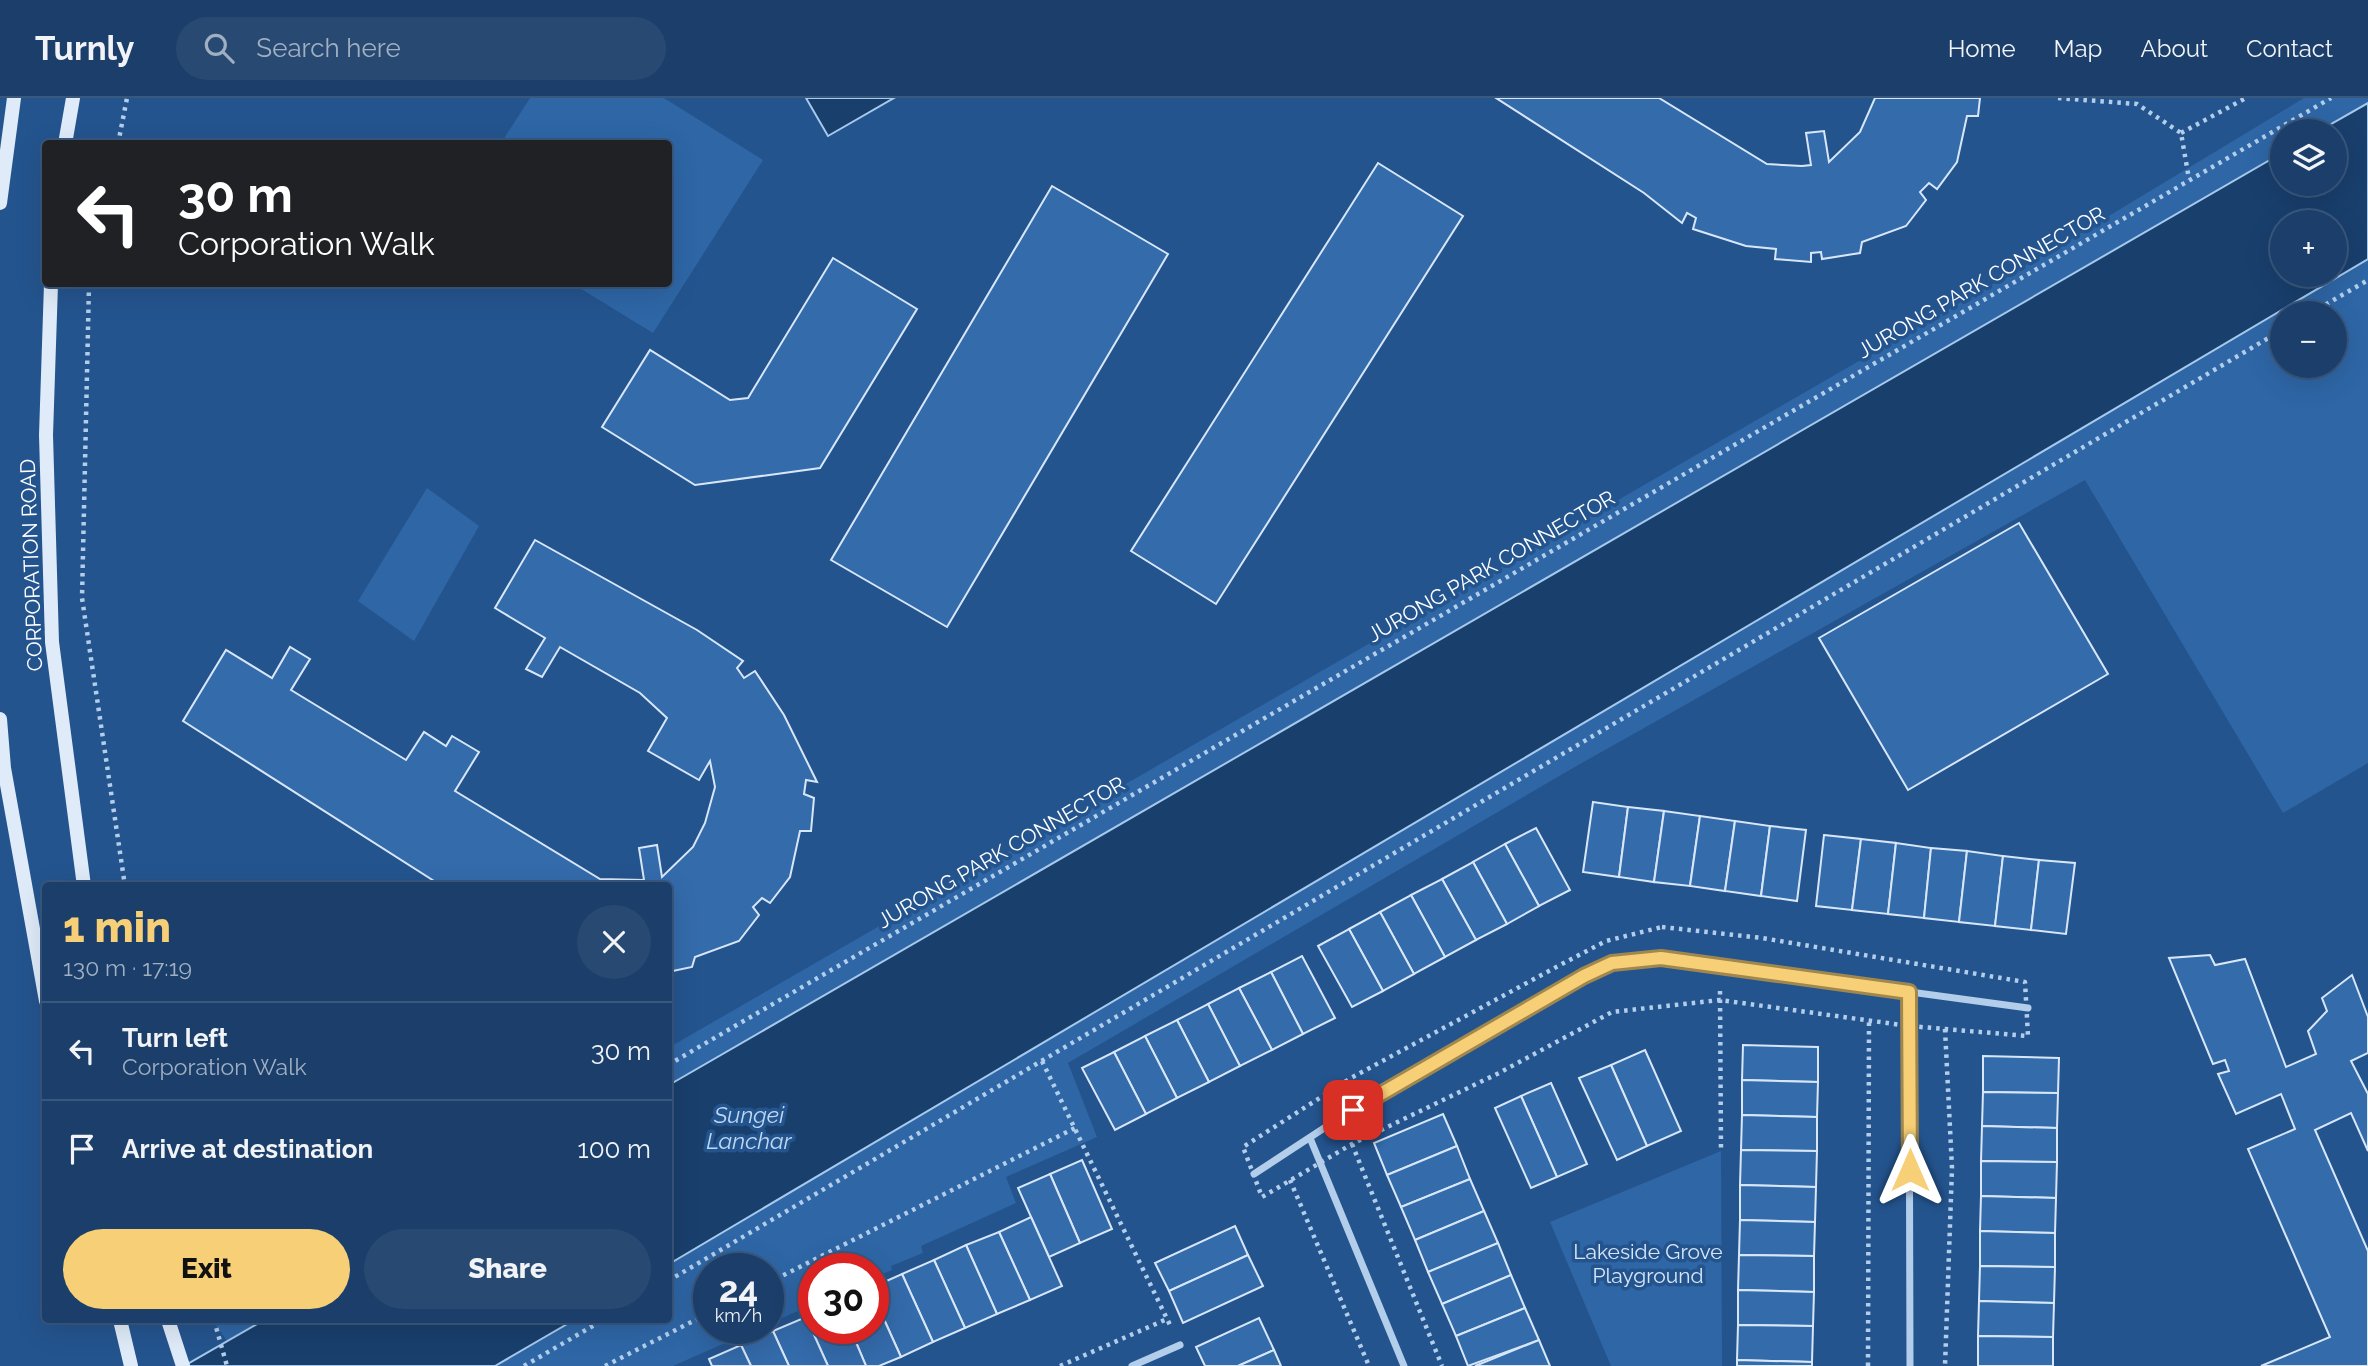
<!DOCTYPE html>
<html lang="en">
<head>
<meta charset="utf-8">
<style>
	body { margin:0; font-family:Raleway,sans-serif; background:#284a72; color:#f1f3f6; height:100vh; display:flex; flex-direction:column; font-size:26px; white-space:nowrap }
	* { box-sizing:border-box; margin:0 }
	p { font-size:23px; color:#a0afc1 }
	.icon { flex:none; width:38px; height:38px; fill:none; stroke:currentColor; stroke-width:2; stroke-linecap:round; stroke-linejoin:round }
	.map { position:relative; flex:1; overflow:hidden }
	.sheet { position:absolute; left:42px; top:784px; width:630px; height:441px; display:flex; flex-direction:column; background:#1b3f6a; border-radius:7px; box-shadow:0 7px 28px #0002,0 0 0 2px #39587e }
	.sheet>* { flex:none }
	.top-card { position:absolute; left:42px; top:42px; width:630px; height:147px; border-radius:7px; box-shadow:0 7px 28px #0002,0 0 0 2px #39587e; background:#202124; color:#fff; overflow:hidden }
	.tools { position:absolute; left:2270px; top:21px; display:grid; gap:14px }
	.tools a { display:grid; place-items:center; width:77px; height:77px; border-radius:50%; background:#1b3f6a; box-shadow:0 7px 28px #0002,0 0 0 2px #39587e; font-size:35px }
	.speed { position:absolute; left:693px; top:1155px; display:flex; gap:14px; font-size:35px; font-weight:700; text-align:center }
	.speed>* { display:grid; place-content:center; width:91px; height:91px; border-radius:50%; background:#1b3f6a; box-shadow:0 7px 28px #0002,0 0 0 2px #39587e; line-height:1 }
	.speed small { font-size:18px; font-weight:400 }
	.speed .limit { border:10px solid #d22; background:#fff; color:#111 }
	.pin { position:absolute; display:grid; place-items:center; width:60px; height:60px; color:#fff; margin:-30px; border-radius:14px; box-shadow:0 4px 10px #0006 }
	.me { position:absolute; width:77px; margin:-38px; rotate:0deg; stroke-linejoin:round; filter:drop-shadow(0 0 5px #0008) }
	.turn { display:flex; align-items:center; gap:24px; height:147px; padding:0 21px; font-size:32px }
	.turn .icon { width:91px; height:91px; stroke-width:2.5 }
	.turn b { display:block; font-size:49px; line-height:60px }
	.round { display:grid; place-items:center; flex:none; width:74px; height:74px; border-radius:37px; background:#284a72 }
	.summary { display:flex; align-items:center; justify-content:space-between; height:119px; padding:0 21px }
	h1 { font-size:42px; font-weight:800; line-height:52px; color:#f6cf76 }
	.cta { display:flex; gap:14px; margin-top:auto; padding:14px 21px }
	.cta a { flex:1; height:80px; border-radius:42px; background:#f6cf76; color:#111; font-size:28px; font-weight:800; line-height:80px; text-align:center }
	.cta a+a { background:#284a72; color:#f1f3f6 }
	ul { padding:0; list-style:none }
	li { display:flex; align-items:center; gap:21px; height:98px; padding:0 21px; border-top:2px solid #39587e }
	li div { flex:1 }
	li b { display:block; font-size:26px }
	li em { font-style:normal }
	header { display:flex; align-items:center; gap:42px; box-sizing:border-box; height:98px; padding:0 35px; background:#1b3f6a; border-bottom:2px solid #39587e }
	header strong { font-size:33px }
	nav { display:flex; gap:38px; margin-inline-start:auto; font-size:24px }
	.search { width:490px; height:63px; background:#284a72; display:flex; align-items:center; gap:18px; box-sizing:border-box; padding:0 24px; border-radius:38px; color:#a0afc1; font-size:26px }
	.map>svg:first-child { display:block }
	.green { fill:#2e66a6; fill-rule:evenodd }
	.water { fill:#193f6d; stroke:#a7c9ec; stroke-width:2; fill-rule:evenodd }
	.building { fill:#346bab; stroke:#d8e7f8; stroke-width:2 }
	.lines { fill:none; stroke-linecap:round; stroke-linejoin:round }
	.path { stroke:#b3ceeb; stroke-width:4.5; stroke-dasharray:3.5 5; stroke-linecap:butt }
	.minor { stroke:#b3ceeb; stroke-width:7 }
	.secondary { stroke:#dfebf9; stroke-width:14 }
	.route-casing { stroke:#a0874d; stroke-width:18 }
	.route { stroke:#f6cf76; stroke-width:12 }
	.labels { text-anchor:middle; dominant-baseline:central; stroke-width:7; stroke-linejoin:round; paint-order:stroke }
	.street-label { font-size:21px; fill:#fff; stroke:#24548e }
	.park-label { font-size:21px; fill:#d8e7f8; stroke:#24548e }
	.water-label { font-size:23px; font-style:italic; fill:#bfd8f2; stroke:#24548e }
</style>
</head>
<body>
<header>
<strong>Turnly</strong>
<div class="search"><svg class="icon" aria-label="search" viewBox="0 0 24 24"><circle cx="10" cy="10" r="6"/><path d="M15 15l6 6"/></svg>Search here</div>
<nav><a>Home</a><a>Map</a><a>About</a><a>Contact</a></nav>
</header>
<div class="map">
<svg width="2368" height="1268" viewBox="0 0 2368 1268">
	<rect width="100%" height="100%" fill="#24548e"/>
	<g class="green">
		<path d="M530,0H664L763,62L653,235L573,186H668V46L501,45Z"/>
		<path d="M2304,0H2368V5L2319,33H2282V55L669,987L668,950L2074,139Z"/>
		<path d="M2368,161V665L2283,715L2085,382L1573,670L1068,965L1097,1039L1006,1079L1016,1105L921,1148L923,1155L891,1168L892,1172L873,1180V1171H814V1206L768,1226V1171H709V1230H759L673,1268H496L574,1222H668L669,1166ZM2282,215H2334V268H2282Z"/>
		<path d="M427,390L479,428L414,543L358,503Z"/>
		<path d="M1721,1053L1722,1268H1611L1550,1124Z"/>
		<path d="M212,1222H264L227,1243Z"/>
	</g>
	<g class="water">
		<path d="M806,0H894L828,38Z"/>
		<path d="M2368,5V161L669,1166V987L2282,55V86H2334V33H2319ZM2282,124H2334V177H2282Z"/>
		<path d="M264,1222H574L495,1268H184Z"/>
	</g>
	<g class="building">
		<path d="M1496,0H1659L1767,66L1802,68L1811,67L1806,35L1824,33L1829,64L1860,34L1875,0H1980L1978,18H1967L1957,64L1937,91L1929,85L1920,94L1926,102L1906,128L1862,144L1860,155L1822,161L1821,154L1811,155V164L1775,161L1776,151L1746,148L1693,131L1696,120L1687,115L1682,125L1644,95Z"/>
		<path d="M1378,65L1463,118L1216,506L1131,453Z"/>
		<path d="M1052,88L1168,156L947,529L831,462Z"/>
		<path d="M833,160L917,211L820,370L695,387L602,329L650,252L730,302L748,300Z"/>
		<path d="M2019,425L2108,576L1908,692L1819,540Z"/>
		<path d="M535,442L697,532L743,563L737,570L744,580L755,573L784,617L817,684L806,682L804,696L814,700L811,733H800L790,779L770,805L762,800L753,809L759,817L739,843L695,859L692,869L668,874V788H442L183,623L226,552L272,580L290,549L310,561L291,592L406,662L424,634L446,648L452,638L479,654L455,693L600,781L644,782L639,750L657,747L662,779L693,749L705,725L715,689L710,663L699,682L648,653L667,620L640,595L560,549L542,579L526,571L545,540L495,510Z"/>
		<path d="M1593,704L1628,709L1619,779L1583,774Z"/>
		<path d="M1628,709L1664,713L1654,784L1619,779Z"/>
		<path d="M1664,713L1700,718L1690,788L1654,784Z"/>
		<path d="M1700,718L1735,723L1725,793L1690,788Z"/>
		<path d="M1735,723L1770,728L1761,798L1725,793Z"/>
		<path d="M1770,728L1806,732L1797,803L1761,798Z"/>
		<path d="M1536,730L1570,792L1539,808L1505,746Z"/>
		<path d="M1824,737L1861,741L1852,812L1816,808Z"/>
		<path d="M1861,741L1896,745L1888,816L1852,812Z"/>
		<path d="M1896,745L1931,750L1924,820L1888,816Z"/>
		<path d="M1505,746L1539,808L1507,826L1473,764Z"/>
		<path d="M1931,750L1967,753L1959,824L1924,820Z"/>
		<path d="M1967,753L2003,758L1995,828L1959,824Z"/>
		<path d="M2003,758L2039,762L2031,832L1995,828Z"/>
		<path d="M2039,762L2075,765L2066,836L2031,832Z"/>
		<path d="M1473,764L1507,826L1476,842L1442,781Z"/>
		<path d="M1442,781L1476,842L1445,859L1411,797Z"/>
		<path d="M1411,797L1445,859L1414,876L1380,814Z"/>
		<path d="M1380,814L1414,876L1383,893L1349,831Z"/>
		<path d="M1349,831L1383,893L1352,909L1318,848Z"/>
		<path d="M2210,857L2215,867L2245,861L2286,969L2316,956L2308,933L2327,913L2322,900L2352,877L2368,919V955L2351,963L2368,996V1053L2351,1015L2315,1032L2368,1153V1268H2261L2330,1239L2248,1051L2295,1031L2281,996L2236,1016L2218,976L2229,973L2225,962L2213,966L2169,860Z"/>
		<path d="M1302,858L1335,920L1303,936L1271,874Z"/>
		<path d="M1271,874L1303,936L1272,952L1239,890Z"/>
		<path d="M1239,890L1272,952L1240,968L1208,906Z"/>
		<path d="M1208,906L1240,968L1209,984L1177,922Z"/>
		<path d="M1177,922L1209,984L1177,1000L1145,938Z"/>
		<path d="M1145,938L1177,1000L1146,1016L1114,954Z"/>
		<path d="M1743,947L1818,949V984L1742,982Z"/>
		<path d="M1645,952L1681,1033L1647,1048L1611,967Z"/>
		<path d="M1114,954L1146,1016L1115,1032L1082,970Z"/>
		<path d="M1983,958L2059,960L2058,995L1983,994Z"/>
		<path d="M1611,967L1647,1048L1617,1062L1579,980Z"/>
		<path d="M1742,982L1818,984L1817,1019L1742,1017Z"/>
		<path d="M1551,985L1587,1066L1557,1079L1521,998Z"/>
		<path d="M1983,994L2058,995L2057,1030L1982,1028Z"/>
		<path d="M1521,998L1557,1079L1531,1090L1495,1010Z"/>
		<path d="M1443,1016L1457,1048L1387,1077L1374,1045Z"/>
		<path d="M1742,1017L1817,1019V1053L1741,1052Z"/>
		<path d="M1982,1028L2057,1030V1064L1981,1063Z"/>
		<path d="M1457,1048L1470,1081L1401,1109L1387,1077Z"/>
		<path d="M1741,1052L1817,1053L1816,1089L1740,1087Z"/>
		<path d="M1082,1062L1112,1131L1080,1145L1050,1076Z"/>
		<path d="M1981,1063L2057,1064L2056,1100L1981,1098Z"/>
		<path d="M1050,1076L1080,1145L1049,1159L1018,1090Z"/>
		<path d="M1470,1081L1484,1113L1415,1142L1401,1109Z"/>
		<path d="M1740,1087L1816,1089L1815,1124L1740,1122Z"/>
		<path d="M1981,1098L2056,1100L2055,1135L1980,1133Z"/>
		<path d="M1484,1113L1498,1145L1428,1174L1415,1142Z"/>
		<path d="M1031,1119L1062,1188L1030,1202L999,1134Z"/>
		<path d="M1740,1122L1815,1124L1814,1158L1739,1157Z"/>
		<path d="M1235,1128L1248,1157L1169,1193L1155,1165Z"/>
		<path d="M1980,1133L2055,1135V1169L1980,1168Z"/>
		<path d="M999,1134L1030,1202L997,1216L966,1147Z"/>
		<path d="M1498,1145L1511,1177L1442,1206L1428,1174Z"/>
		<path d="M966,1147L997,1216L965,1230L934,1162Z"/>
		<path d="M1248,1157L1263,1188L1183,1225L1169,1193Z"/>
		<path d="M1739,1157L1814,1158V1194L1738,1192Z"/>
		<path d="M934,1162L965,1230L933,1244L902,1176Z"/>
		<path d="M1980,1168L2055,1169L2054,1205L1979,1203Z"/>
		<path d="M902,1176L933,1244L901,1259L873,1197V1189Z"/>
		<path d="M1511,1177L1525,1210L1456,1238L1442,1206Z"/>
		<path d="M1738,1192L1814,1194L1813,1228L1738,1227Z"/>
		<path d="M873,1197L901,1259L879,1268H866L850,1230H873Z"/>
		<path d="M1979,1203L2054,1205L2053,1239L1978,1238Z"/>
		<path d="M1525,1210L1539,1242L1468,1268L1456,1238Z"/>
		<path d="M814,1215V1230H850L866,1268H828L806,1219Z"/>
		<path d="M806,1219L828,1268H789L773,1233Z"/>
		<path d="M1259,1220L1274,1252L1238,1268H1205L1196,1249Z"/>
		<path d="M1738,1227L1813,1228L1812,1264L1737,1262Z"/>
		<path d="M773,1233L789,1268H751L741,1247Z"/>
		<path d="M1978,1238L2053,1239V1268H1978Z"/>
		<path d="M1539,1242L1550,1268H1475Z"/>
		<path d="M741,1247L751,1268H712L709,1261Z"/>
		<path d="M1274,1252L1281,1268H1238Z"/>
		<path d="M1737,1262L1812,1264V1268H1737Z"/>
	</g>
	<g class="lines">
		<g class="path">
			<path d="M2058,0L2137,6L2181,35L2189,81"/>
			<path d="M2181,35L2246,0"/>
			<path d="M118,46L127,0"/>
			<path d="M89,186L82,500L125,788"/>
			<path d="M2311,215L2368,182"/>
			<path d="M1662,829L1762,840L2025,884L2028,938L1909,928L1720,902L1612,914L1499,975L1352,1046L1262,1099L1243,1049L1351,980L1560,867L1606,843Z"/>
			<path d="M1720,893L1721,1053"/>
			<path d="M1945,931L1952,1070L1945,1268"/>
			<path d="M1042,963L1170,1227"/>
			<path d="M668,967L2331,0"/>
			<path d="M1352,1046L1442,1268"/>
			<path d="M1290,1082L1369,1268"/>
			<path d="M668,1183L2282,232"/>
			<path d="M768,1185L1075,1030"/>
			<path d="M214,1222L227,1268"/>
			<path d="M524,1268L603,1222"/>
			<path d="M605,1268L709,1215"/>
			<path d="M1060,1268L1167,1221"/>
			<path d="M1868,1268L1869,920"/>
		</g>
		<g class="minor">
			<path d="M1909,894L1910,1268"/>
			<path d="M1310,1040L1404,1268"/>
			<path d="M1254,1076L1341,1019L1553,894L1612,865L1661,860L2028,910"/>
			<path d="M1132,1268L1180,1247"/>
		</g>
		<g class="secondary">
			<path d="M65,46L73,0"/>
			<path d="M0,105L14,0"/>
			<path d="M51,186L46,337L52,544L84,788"/>
			<path d="M0,621L4,670L46,903"/>
			<path d="M120,1222L131,1268"/>
			<path d="M168,1222L183,1268"/>
		</g>
	</g>
	<g class="lines">
		<g class="route-casing">
			<path id="route" d="M1353,1012L1584,878L1612,865L1661,860L1909,894L1910,1072"/>
		</g>
		<use href="#route" class="route"/>
	</g>
	<g class="labels">
		<g class="street-label">
			<text transform="translate(1981 184) rotate(-30)">JURONG PARK CONNECTOR</text>
			<text transform="translate(31 467) rotate(-92)">CORPORATION ROAD</text>
			<text transform="translate(1491 468) rotate(-30)">JURONG PARK CONNECTOR</text>
			<text transform="translate(1001 754) rotate(-30)">JURONG PARK CONNECTOR</text>
		</g>
		<g class="park-label">
			<text x="1648" y="1153">Lakeside Grove<tspan x="1648" dy="24">Playground</tspan></text>
		</g>
		<g class="water-label">
			<text x="749" y="1016">Sungei<tspan x="749" dy="26">Lanchar</tspan></text>
		</g>
	</g>
</svg>
<div class="tools">
<a><svg class="icon" aria-label="layers" viewBox="0 0 24 24"><path d="M12 4l9 5-9 5-9-5zM3 14l9 5 9-5"/></svg></a>
<a>+</a>
<a>−</a>
</div>
<div class="speed"><div>24<small>km/h</small></div><div class="limit">30</div></div>
<div class="pin" style="left:1353px;top:1012px;background:#d93025"><svg class="icon" aria-label="arrive" viewBox="0 0 24 24"><path d="M6 21V4h12l-3 4 3 4H6"/></svg></div>
<svg class="me" style="left:1910px;top:1072px" viewBox="-20 -20 40 40"><path d="M0-17L14 15 0 8-14 15z" fill="#f6cf76" stroke="#fff" stroke-width="4"/></svg>
<div class="top-card">
<div class="turn"><svg class="icon" aria-label="left" viewBox="0 0 24 24"><path d="M17 20v-9H6M10 6l-5 5 5 5"/></svg><div><b>30 m</b>Corporation Walk</div></div>
</div>
<section class="sheet">
<div class="summary"><div><h1>1 min</h1><p>130 m · 17:19</p></div><a class="round"><svg class="icon" aria-label="close" viewBox="0 0 24 24"><path d="M6 6l12 12M18 6L6 18"/></svg></a></div>
<ul>
<li><svg class="icon" aria-label="left" viewBox="0 0 24 24"><path d="M17 20v-9H6M10 6l-5 5 5 5"/></svg><div><b>Turn left</b><p>Corporation Walk</p></div><em>30 m</em></li>
<li><svg class="icon" aria-label="arrive" viewBox="0 0 24 24"><path d="M6 21V4h12l-3 4 3 4H6"/></svg><div><b>Arrive at destination</b></div><em>100 m</em></li>
</ul>
<div class="cta"><a>Exit</a><a>Share</a></div>
</section>
</div>
</body>
</html>
